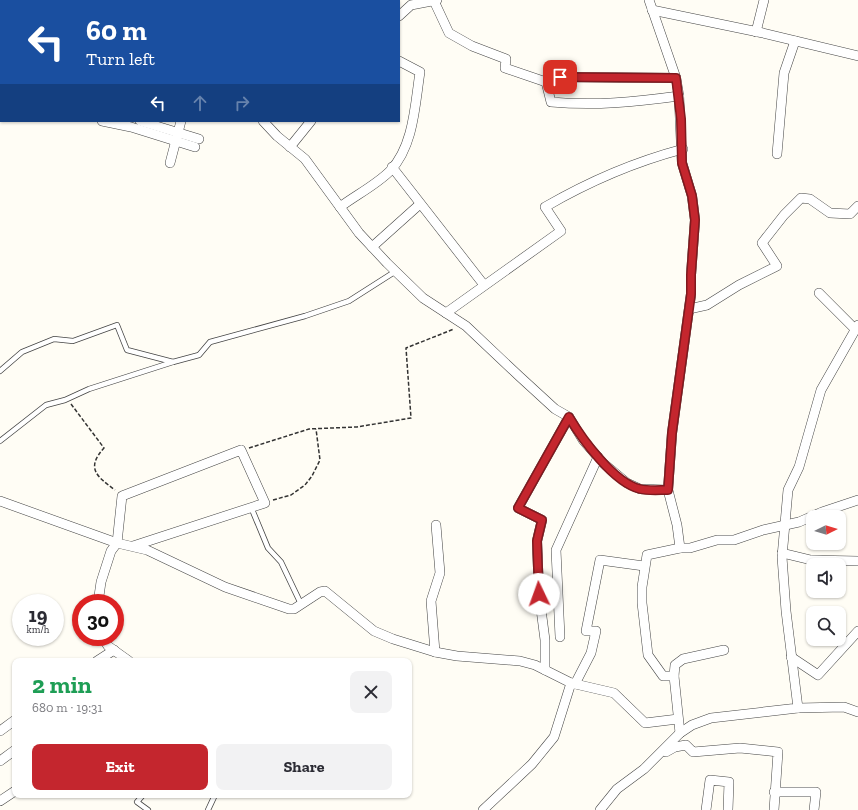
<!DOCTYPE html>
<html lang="en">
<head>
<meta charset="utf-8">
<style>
	body { margin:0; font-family:"Zilla Slab",serif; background:#f2f2f3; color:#2b2b33; height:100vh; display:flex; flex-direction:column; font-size:15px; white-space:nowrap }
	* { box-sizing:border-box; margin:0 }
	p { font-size:13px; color:#7c7c81 }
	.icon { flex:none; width:22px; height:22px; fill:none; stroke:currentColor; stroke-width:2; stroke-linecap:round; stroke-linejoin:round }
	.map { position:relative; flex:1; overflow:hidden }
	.side { position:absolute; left:12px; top:658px; width:400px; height:140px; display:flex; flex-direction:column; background:#fff; border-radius:8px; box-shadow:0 1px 3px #0004 }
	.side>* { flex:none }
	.guide { position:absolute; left:0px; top:0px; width:400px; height:122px; box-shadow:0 1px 3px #0004; background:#1a4fa0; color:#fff; overflow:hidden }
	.needle { width:26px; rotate:85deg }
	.tools { position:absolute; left:806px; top:510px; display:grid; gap:8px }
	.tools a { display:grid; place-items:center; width:40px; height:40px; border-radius:8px; background:#fff; box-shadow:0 1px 3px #0004; font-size:20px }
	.speed { position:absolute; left:12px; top:594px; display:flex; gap:8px; font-size:20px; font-weight:700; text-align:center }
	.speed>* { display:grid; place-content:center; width:52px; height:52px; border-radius:50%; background:#fff; box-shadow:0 1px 3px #0004; line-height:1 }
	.speed small { font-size:10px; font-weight:400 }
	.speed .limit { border:6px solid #d22; background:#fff; color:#111 }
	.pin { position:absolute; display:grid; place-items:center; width:34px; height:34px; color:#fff; margin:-17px; border-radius:8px; box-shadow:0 2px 6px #0006 }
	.me { position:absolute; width:44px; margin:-22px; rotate:357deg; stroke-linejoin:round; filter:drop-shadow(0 0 3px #0008) }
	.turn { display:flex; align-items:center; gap:14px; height:84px; padding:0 20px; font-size:18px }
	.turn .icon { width:52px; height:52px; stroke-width:2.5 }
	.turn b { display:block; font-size:28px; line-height:34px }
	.lanes { display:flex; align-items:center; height:38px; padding:0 20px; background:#0003; justify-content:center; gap:20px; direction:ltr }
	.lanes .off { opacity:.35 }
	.round { display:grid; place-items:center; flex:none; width:42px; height:42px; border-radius:8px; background:#f2f2f3 }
	.overview { display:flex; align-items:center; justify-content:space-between; height:68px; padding:0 20px }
	h1 { font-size:24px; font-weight:700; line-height:30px; color:#1e9e55 }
	.button { display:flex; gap:8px; margin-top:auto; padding:8px 20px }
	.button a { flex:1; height:46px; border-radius:8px; background:#c4262e; color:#fff; font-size:16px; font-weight:700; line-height:46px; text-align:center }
	.button a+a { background:#f2f2f3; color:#2b2b33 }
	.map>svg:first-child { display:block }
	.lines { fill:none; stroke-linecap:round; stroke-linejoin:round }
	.lane-casing { stroke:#444; stroke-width:6 }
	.street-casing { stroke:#444; stroke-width:10 }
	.path { stroke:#333; stroke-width:1.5; stroke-dasharray:4 2; stroke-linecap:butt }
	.lane { stroke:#fff; stroke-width:4.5 }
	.street { stroke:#fff; stroke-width:9 }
	.route-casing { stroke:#7f191e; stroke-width:10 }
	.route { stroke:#c4262e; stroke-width:7 }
</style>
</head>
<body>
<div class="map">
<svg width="858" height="810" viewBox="0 0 858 810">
	<rect width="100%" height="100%" fill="#fffdf5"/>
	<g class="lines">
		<g class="lane-casing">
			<g id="lane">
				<path d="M0,371L22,352L54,339L73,341L117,325L127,350L173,362L199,355L210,342L305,316L349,301L396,271"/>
				<path d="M0,441L46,405L65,400L89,389L173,362"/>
				<path d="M251,507L268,548L281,562L301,604"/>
				<path d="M143,795L137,802L148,810"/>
				<path d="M208,810L215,795"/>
			</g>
		</g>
		<g class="street-casing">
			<g id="street">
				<path d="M6,0L8,1"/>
				<path d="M165,0L166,1"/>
				<path d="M649,0L676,78L679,96L682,163L692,196L695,220L691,275V294L672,433L668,490L677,525L680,548H690L717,540H734L763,530L799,522L822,512L858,500"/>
				<path d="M25,1V0"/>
				<path d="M63,1L64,0"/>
				<path d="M212,1V0"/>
				<path d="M341,1V0"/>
				<path d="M434,1L449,33L472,46L506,59L505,68L546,82L551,102C595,106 635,102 679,96"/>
				<path d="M652,10L763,33L858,56"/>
				<path d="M399,16L411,5L437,0"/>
				<path d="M756,32L764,0"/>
				<path d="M560,77L676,78"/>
				<path d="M0,105H1"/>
				<path d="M0,114H1"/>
				<path d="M102,121L131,127L195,147"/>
				<path d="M140,121L199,139"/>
				<path d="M263,121L277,136L305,159L359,233L387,263L423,298L466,326L519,376L555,409L569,417L583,440L603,463L627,483L640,489L668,490"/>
				<path d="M290,147L311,121"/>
				<path d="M777,154L784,73L795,41"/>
				<path d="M170,163L181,121"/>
				<path d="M392,167L484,285"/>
				<path d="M340,207C356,195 376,185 390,171C414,146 415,104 420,72L399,61"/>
				<path d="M372,247L420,204"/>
				<path d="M819,293L855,329"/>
				<path d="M689,309L707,305L739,285L777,266L762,243L784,215L801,198L810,199L830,213L850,214L858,206"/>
				<path d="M446,313L561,231L545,207C588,182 634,162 683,149"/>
				<path d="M0,501L117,543L147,550L225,587L289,609H294L320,592L325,591L374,631L393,639L435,652L457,656L520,661L535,665L571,683L554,737L532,764L483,810"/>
				<path d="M782,553L811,560L858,561"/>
				<path d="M98,603L101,582L111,551L117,543L122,496L241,450L265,503L133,546"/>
				<path d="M102,637L108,646L129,661"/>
				<path d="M560,637L556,550L598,457"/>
				<path d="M435,652L431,601L440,573L436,525"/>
				<path d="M791,657L818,675L858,631"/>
				<path d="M97,661L114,650"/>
				<path d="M545,670V640L539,594L537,541L542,520L518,508L569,417"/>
				<path d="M674,676H663L648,655L642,603V587L647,555L680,548"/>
				<path d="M571,683L614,693L645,723L678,719"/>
				<path d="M575,684L591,653L596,631H586L600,560L644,566"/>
				<path d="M798,708L844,707L858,712"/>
				<path d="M0,731L15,720"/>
				<path d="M680,733L674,676L675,665L683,659L724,650"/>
				<path d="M666,752L675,747L686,745L693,752L740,748L778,752L774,810"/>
				<path d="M0,761L15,750"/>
				<path d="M774,792H816L814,810"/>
				<path d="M0,801L15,791"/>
				<path d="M600,810L617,789L644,769L680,733L692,725L711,718L798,708L786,611L782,557L788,490L799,467L821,390L858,325"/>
				<path d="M706,810L710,780L729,782L728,810"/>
			</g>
		</g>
		<g class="path">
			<path d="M71,404L104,448C86,468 96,476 115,490"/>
			<path d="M249,448L309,429L357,427L411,418L406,348L454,329"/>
			<path d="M273,500L291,495L305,485L312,476L320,460L316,429"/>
		</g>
		<use href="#lane" class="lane"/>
		<use href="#street" class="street"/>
	</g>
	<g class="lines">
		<g class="route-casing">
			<path id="route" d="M539,594L537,541L542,520L518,508L569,417C582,439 614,483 640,489C648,491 659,490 668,490L672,433L691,294V275L695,220L692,196L682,163L681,119L676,78L560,77"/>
		</g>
		<use href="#route" class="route"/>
	</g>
</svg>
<div class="tools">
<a><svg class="needle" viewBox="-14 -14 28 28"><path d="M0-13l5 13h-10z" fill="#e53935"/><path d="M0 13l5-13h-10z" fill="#7c7c81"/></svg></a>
<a><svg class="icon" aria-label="sound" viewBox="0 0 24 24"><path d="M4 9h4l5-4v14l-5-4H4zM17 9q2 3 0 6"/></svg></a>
<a><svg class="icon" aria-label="search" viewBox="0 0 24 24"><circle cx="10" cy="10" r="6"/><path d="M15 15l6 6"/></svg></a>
</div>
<div class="speed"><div>19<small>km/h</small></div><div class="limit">30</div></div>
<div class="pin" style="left:560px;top:77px;background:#d93025"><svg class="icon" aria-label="arrive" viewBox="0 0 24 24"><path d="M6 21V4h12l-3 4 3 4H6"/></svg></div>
<svg class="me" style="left:539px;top:594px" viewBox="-20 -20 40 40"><circle r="19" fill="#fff"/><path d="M0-13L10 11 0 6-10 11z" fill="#c4262e"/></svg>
<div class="guide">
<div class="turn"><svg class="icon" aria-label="left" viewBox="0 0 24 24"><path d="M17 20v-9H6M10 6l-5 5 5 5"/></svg><div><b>60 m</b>Turn left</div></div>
<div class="lanes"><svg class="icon" aria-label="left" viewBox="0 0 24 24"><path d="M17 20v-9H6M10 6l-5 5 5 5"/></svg><svg class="icon off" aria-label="ahead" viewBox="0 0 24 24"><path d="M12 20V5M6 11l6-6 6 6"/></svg><svg class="icon off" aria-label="right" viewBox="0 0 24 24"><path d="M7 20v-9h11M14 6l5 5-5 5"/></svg></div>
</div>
<section class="side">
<div class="overview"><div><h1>2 min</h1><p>680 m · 19:31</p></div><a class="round"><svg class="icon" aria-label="close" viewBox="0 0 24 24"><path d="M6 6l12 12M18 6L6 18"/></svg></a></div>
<div class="button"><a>Exit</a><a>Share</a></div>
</section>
</div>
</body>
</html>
